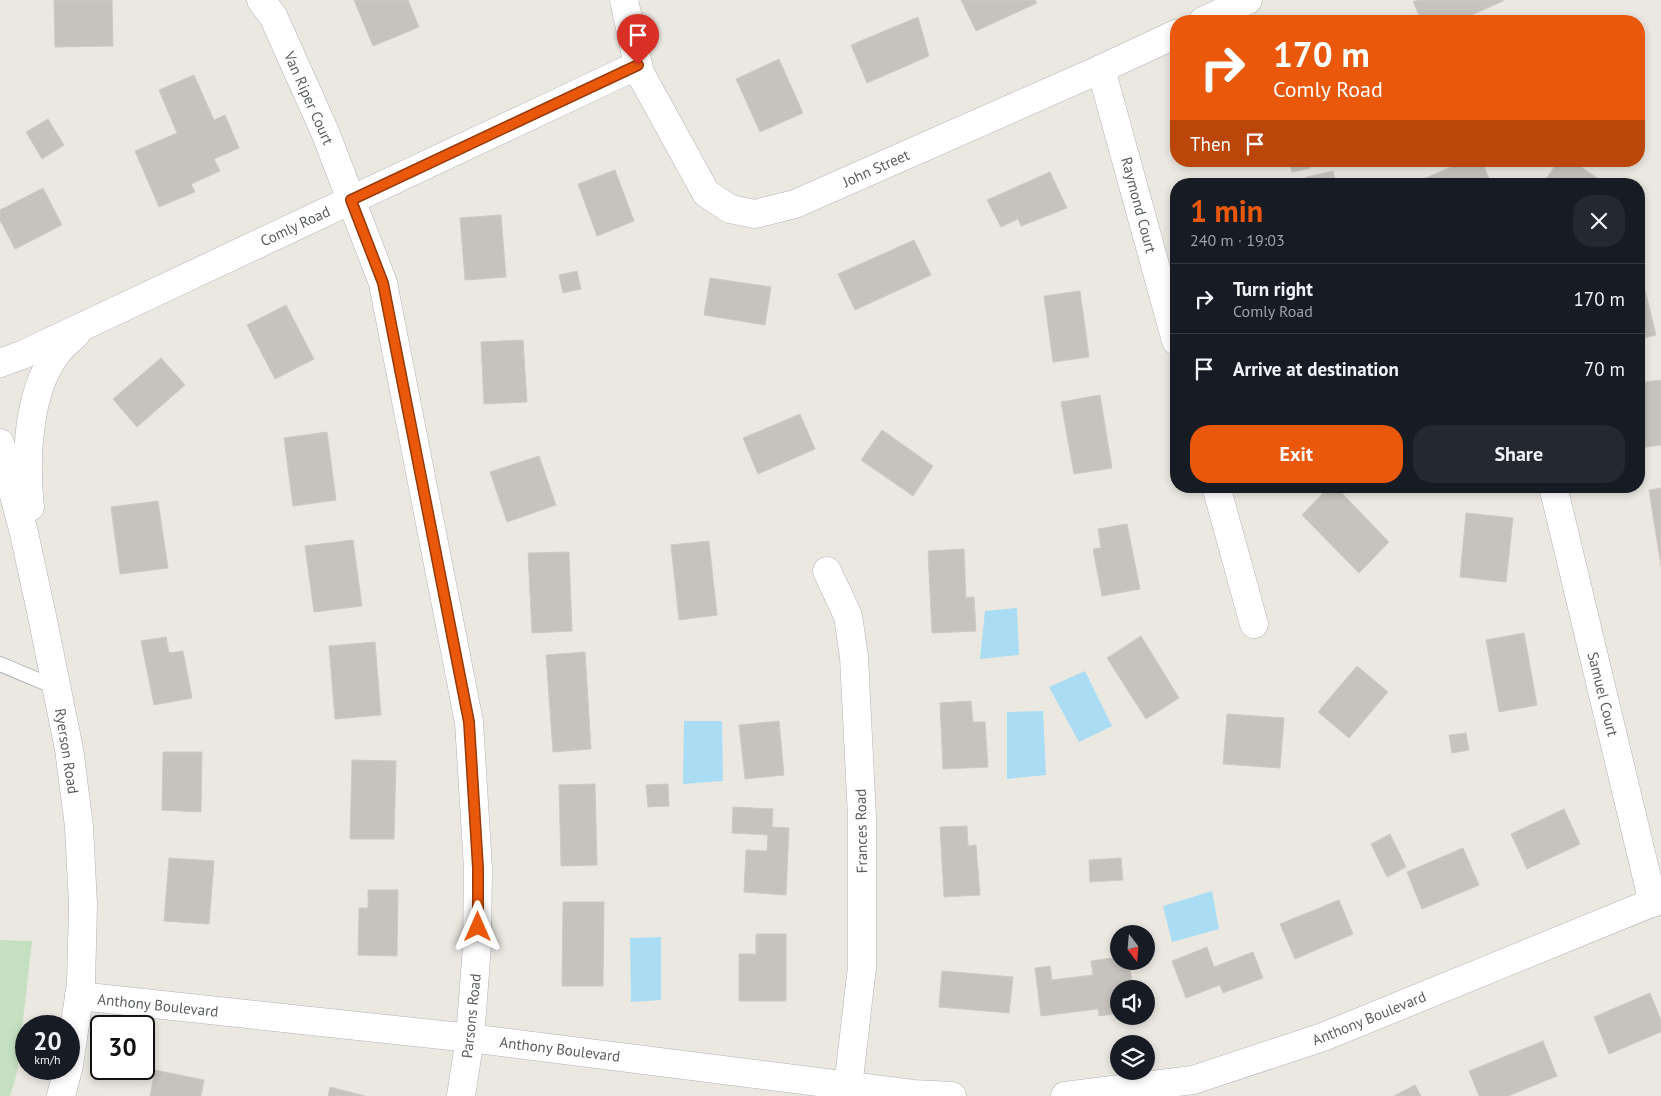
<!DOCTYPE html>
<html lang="en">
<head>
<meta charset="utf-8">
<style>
	body { margin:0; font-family:"PT Sans",sans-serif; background:#242831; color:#f1f3f6; height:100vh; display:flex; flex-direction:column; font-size:19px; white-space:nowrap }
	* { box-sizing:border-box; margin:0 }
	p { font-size:16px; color:#9ea1a6 }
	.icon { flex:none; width:28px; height:28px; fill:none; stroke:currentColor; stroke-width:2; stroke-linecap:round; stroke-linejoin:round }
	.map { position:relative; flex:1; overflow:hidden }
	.side { position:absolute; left:1170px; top:178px; width:475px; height:315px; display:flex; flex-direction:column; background:#171b24; border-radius:20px; box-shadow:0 2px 8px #0003 }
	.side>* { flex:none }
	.hud { position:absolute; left:1170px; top:15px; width:475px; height:152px; border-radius:20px; box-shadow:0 2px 8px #0003; background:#ea580c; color:#fff; overflow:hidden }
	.needle { width:32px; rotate:164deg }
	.tools { position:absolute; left:1110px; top:925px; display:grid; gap:10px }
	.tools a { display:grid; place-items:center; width:45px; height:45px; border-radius:50%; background:#171b24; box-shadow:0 2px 8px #0003; font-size:25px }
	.speed { position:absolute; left:15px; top:1015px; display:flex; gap:10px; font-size:25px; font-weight:700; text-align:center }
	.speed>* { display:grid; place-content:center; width:65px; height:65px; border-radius:50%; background:#171b24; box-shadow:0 2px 8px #0003; line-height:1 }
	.speed small { font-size:12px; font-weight:400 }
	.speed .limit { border:2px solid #111; border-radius:8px; background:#fff; color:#111 }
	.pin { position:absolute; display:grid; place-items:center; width:42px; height:42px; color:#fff; margin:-51px -21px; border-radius:50% 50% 50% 0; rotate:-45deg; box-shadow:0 0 5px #0007 }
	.pin .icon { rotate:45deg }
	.me { position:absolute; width:55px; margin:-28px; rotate:0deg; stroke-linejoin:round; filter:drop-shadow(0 0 4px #0008) }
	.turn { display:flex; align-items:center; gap:18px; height:105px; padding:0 20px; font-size:22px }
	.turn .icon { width:65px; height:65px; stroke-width:2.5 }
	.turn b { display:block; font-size:35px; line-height:42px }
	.then { display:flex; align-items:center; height:48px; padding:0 20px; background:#0003; gap:10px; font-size:19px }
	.round { display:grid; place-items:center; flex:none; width:52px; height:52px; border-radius:20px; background:#242831 }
	.summary { display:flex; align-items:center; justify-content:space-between; height:85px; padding:0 20px }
	h1 { font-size:30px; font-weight:600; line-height:38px; color:#ea580c }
	.cta { display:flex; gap:10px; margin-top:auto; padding:10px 20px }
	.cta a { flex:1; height:58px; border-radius:20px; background:#ea580c; color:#fff; font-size:20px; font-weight:600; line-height:58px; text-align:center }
	.cta a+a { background:#242831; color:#f1f3f6 }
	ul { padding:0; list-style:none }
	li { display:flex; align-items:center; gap:15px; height:70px; padding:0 20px; border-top:1px solid #363941 }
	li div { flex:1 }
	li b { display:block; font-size:19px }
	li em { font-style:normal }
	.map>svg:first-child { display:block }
	.green { fill:#c5e0c1 }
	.water { fill:#aaddf3 }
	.building { fill:#c6c3be; stroke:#cfc9c1 }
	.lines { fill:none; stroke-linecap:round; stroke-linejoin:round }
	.lane-casing { stroke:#afb3b6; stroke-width:16 }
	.street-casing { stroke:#afb3b6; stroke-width:29 }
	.secondary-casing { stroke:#aeb2b5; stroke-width:29 }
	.lane { stroke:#fff; stroke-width:14 }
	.street { stroke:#fff; stroke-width:28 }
	.secondary { stroke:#fff; stroke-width:28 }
	.route-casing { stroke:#983908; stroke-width:12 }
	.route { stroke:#ea580c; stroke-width:9 }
	.labels { text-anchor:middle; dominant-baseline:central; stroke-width:5; stroke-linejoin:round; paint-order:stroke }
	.street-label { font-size:15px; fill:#5a5e61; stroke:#fff }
</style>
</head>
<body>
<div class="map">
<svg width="1661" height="1096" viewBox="0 0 1661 1096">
	<rect width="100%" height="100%" fill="#ebe8e2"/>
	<path class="green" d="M0,940L32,941L17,1073L10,1096H0Z"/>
	<g class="water">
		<path d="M1017,608L1019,655L980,659L985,611Z"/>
		<path d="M1085,671L1112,726L1079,742L1049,687Z"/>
		<path d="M1043,711L1046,775L1007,779V712Z"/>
		<path d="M684,721H722L723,781L683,784Z"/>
		<path d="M1212,891L1219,929L1172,942L1163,906Z"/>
		<path d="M661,937V1000L631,1002L630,938Z"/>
	</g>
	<g class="building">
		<path d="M54,0H112L113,46L55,47Z"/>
		<path d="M354,0H408L419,27L373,46Z"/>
		<path d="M961,0H1035L1037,3L976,31Z"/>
		<path d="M1418,0H1503V1L1458,21H1422L1413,2Z"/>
		<path d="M918,17L929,56L867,83L851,45Z"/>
		<path d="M779,59L803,113L760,132L736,79Z"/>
		<path d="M194,75L214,120L225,115L239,148L214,159L220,171L191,184L195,192L159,207L135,151L177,133L159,90Z"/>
		<path d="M48,119L64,145L42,159L26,132Z"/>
		<path d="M1289,161H1309L1310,168L1292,172Z"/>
		<path d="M1465,161H1482L1491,184H1412Z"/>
		<path d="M1558,161H1572L1606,184H1543Z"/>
		<path d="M615,170L634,221L597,236L578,184Z"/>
		<path d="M1333,171L1336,184H1308L1306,177Z"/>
		<path d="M1050,172L1067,208L1021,226L1018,219L1001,227L987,200Z"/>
		<path d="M43,188L62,225L15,249L0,220V210Z"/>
		<path d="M501,215L506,277L465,280L460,218Z"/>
		<path d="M914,240L931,275L855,310L838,274Z"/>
		<path d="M1639,266L1656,335L1639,339Z"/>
		<path d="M577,271L581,289L563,293L559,275Z"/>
		<path d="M710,278L771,287L765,325L704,315Z"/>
		<path d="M1080,291L1089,357L1053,362L1044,296Z"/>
		<path d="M286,305L314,359L275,379L247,325Z"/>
		<path d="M523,340L527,402L484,404L481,342Z"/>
		<path d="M161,358L185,385L137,427L113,399Z"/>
		<path d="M1661,380V445L1639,448V383Z"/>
		<path d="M1100,395L1112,468L1074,474L1061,402Z"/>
		<path d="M800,414L815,449L758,474L743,438Z"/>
		<path d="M882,430L933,466L913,496L861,460Z"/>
		<path d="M327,432L336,500L293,506L284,438Z"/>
		<path d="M539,456L556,505L507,522L490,472Z"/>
		<path d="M1330,486H1335L1389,542L1359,573L1302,515Z"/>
		<path d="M1661,488V566L1649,490Z"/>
		<path d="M158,501L168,568L120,574L111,507Z"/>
		<path d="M1466,513L1513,518L1506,582L1460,577Z"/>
		<path d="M1127,524L1140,589L1102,596L1093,549L1101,548L1098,529Z"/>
		<path d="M353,540L362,606L314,612L305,546Z"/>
		<path d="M709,541L717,615L679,620L671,545Z"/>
		<path d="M964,549L966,598L974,597L976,631L932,633L928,551Z"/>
		<path d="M569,552L572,631L532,633L528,553Z"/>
		<path d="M1524,633L1537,705L1499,712L1486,640Z"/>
		<path d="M1141,636L1179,698L1146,719L1107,658Z"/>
		<path d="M166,637L169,653L183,651L192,698L154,705L141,641Z"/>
		<path d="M375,642L381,715L335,719L329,646Z"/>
		<path d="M585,652L591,749L553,752L546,655Z"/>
		<path d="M1357,666L1388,692L1349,738L1318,712Z"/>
		<path d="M971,701L973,722H985L988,767L943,769L940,703Z"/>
		<path d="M1227,714L1284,718L1280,768L1223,764Z"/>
		<path d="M779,721L784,775L745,779L739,725Z"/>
		<path d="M1466,733L1469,750L1452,753L1449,735Z"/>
		<path d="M163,752H202L201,812L162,810Z"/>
		<path d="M352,760L396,761L394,839H350Z"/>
		<path d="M595,784L597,865L561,866L559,785Z"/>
		<path d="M668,784L669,806L648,807L646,785Z"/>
		<path d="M733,807L773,809L772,827L789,828L786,895L744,892L746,850L767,851L768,835L732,833Z"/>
		<path d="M1564,809L1580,844L1527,869L1511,834Z"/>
		<path d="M967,826L968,846L976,845L980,895L944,897L940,827Z"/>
		<path d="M1390,834L1406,867L1387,877L1371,844Z"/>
		<path d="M1463,848L1479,885L1422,909L1407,872Z"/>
		<path d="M169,858L214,861L209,924L164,921Z"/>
		<path d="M1121,858L1123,880L1090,882L1089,860Z"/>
		<path d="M368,890H398L397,956L358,955L359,908H368Z"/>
		<path d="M1339,900L1353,934L1295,959L1280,924Z"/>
		<path d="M563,902H604L603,986H562Z"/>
		<path d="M756,934H786V1001H739V954H756Z"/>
		<path d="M1207,947L1214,967L1253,952L1263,978L1223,993L1220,985L1186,998L1172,961Z"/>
		<path d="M1119,957V961H1129L1133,989H1119V1013L1099,1016L1098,1009L1041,1016L1035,968L1050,966L1052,980L1093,975L1091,961Z"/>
		<path d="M942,971L1013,977L1009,1013L939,1007Z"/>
		<path d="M1650,993L1661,1020V1032L1609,1054L1594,1017Z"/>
		<path d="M1543,1041L1557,1076L1508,1096H1479L1469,1071Z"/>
		<path d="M155,1070L204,1080L201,1096H150Z"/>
		<path d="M1415,1085L1421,1096H1394Z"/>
		<path d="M330,1087L365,1096H328Z"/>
	</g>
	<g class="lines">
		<g class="lane-casing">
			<path id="lane" d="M0,664L57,688"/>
		</g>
		<g class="street-casing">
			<g id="street">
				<path d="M261,0L273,16L325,132L383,283L469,722L478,868L477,946L470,1038L461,1096"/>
				<path d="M1203,21L1248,0"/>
				<path d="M638,65L640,73L706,193L730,209L755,214L795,204L1101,69L1176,34"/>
				<path d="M1101,69L1176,341"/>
				<path d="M1216,486L1254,624"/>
				<path d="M1553,486L1653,903"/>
				<path d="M827,571L848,616L854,657L862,817V967L847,1096"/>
				<path d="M79,996L470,1038L913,1094L952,1096"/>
				<path d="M1065,1096L1193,1080L1323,1037L1661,899"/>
			</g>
		</g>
		<g class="secondary-casing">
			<g id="secondary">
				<path d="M0,363L22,355L638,65L624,0"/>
				<path d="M0,443L24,533L42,616L69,749L79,826L83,905L81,983L69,1065"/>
				<path d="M30,507C25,461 27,392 57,353C62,346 70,340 76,334"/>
				<path d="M61,1096L68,1069"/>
			</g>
		</g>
		<use href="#lane" class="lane"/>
		<use href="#street" class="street"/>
		<use href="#secondary" class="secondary"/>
	</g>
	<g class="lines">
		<g class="route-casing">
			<path id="route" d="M478,927V868L469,722L383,283L351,200L638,65"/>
		</g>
		<use href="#route" class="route"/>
	</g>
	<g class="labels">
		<g class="street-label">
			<text transform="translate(309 98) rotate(66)">Van Riper Court</text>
			<text transform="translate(876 168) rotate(-24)">John Street</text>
			<text transform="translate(1139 205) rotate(75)">Raymond Court</text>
			<text transform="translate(295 226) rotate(-25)">Comly Road</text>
			<text transform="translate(1603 694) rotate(76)">Samuel Court</text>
			<text transform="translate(67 751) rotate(81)">Ryerson Road</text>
			<text transform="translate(861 831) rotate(-91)">Frances Road</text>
			<text transform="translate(158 1005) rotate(6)">Anthony Boulevard</text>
			<text transform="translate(471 1016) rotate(-84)">Parsons Road</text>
			<text transform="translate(1369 1018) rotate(-22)">Anthony Boulevard</text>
			<text transform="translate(560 1049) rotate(7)">Anthony Boulevard</text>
		</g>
	</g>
</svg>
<div class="tools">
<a><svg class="needle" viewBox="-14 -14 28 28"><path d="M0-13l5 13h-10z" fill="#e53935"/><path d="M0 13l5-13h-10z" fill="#9ea1a6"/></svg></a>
<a><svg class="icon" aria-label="sound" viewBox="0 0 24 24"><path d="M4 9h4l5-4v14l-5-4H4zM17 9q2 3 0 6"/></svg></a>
<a><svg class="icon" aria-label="layers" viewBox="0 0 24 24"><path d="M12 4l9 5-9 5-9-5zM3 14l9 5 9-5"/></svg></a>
</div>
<div class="speed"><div>20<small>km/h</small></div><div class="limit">30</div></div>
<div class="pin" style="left:638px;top:65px;background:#d93025"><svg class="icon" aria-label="arrive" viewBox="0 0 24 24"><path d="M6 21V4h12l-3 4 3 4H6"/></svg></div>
<svg class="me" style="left:478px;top:927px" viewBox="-20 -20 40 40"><path d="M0-17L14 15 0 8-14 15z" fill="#ea580c" stroke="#fff" stroke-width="4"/></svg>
<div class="hud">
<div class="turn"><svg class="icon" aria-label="right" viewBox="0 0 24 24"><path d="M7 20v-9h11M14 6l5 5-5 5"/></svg><div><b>170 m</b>Comly Road</div></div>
<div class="then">Then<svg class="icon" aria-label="arrive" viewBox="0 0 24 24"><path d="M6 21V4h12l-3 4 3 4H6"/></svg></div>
</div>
<section class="side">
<div class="summary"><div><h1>1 min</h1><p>240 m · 19:03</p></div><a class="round"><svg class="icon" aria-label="close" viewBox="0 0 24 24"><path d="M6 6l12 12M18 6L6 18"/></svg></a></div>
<ul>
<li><svg class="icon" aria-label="right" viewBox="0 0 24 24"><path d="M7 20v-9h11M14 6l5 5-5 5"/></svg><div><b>Turn right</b><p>Comly Road</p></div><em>170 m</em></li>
<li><svg class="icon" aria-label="arrive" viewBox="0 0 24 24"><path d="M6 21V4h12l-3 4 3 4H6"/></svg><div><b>Arrive at destination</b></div><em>70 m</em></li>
</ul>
<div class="cta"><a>Exit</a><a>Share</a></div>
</section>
</div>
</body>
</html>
